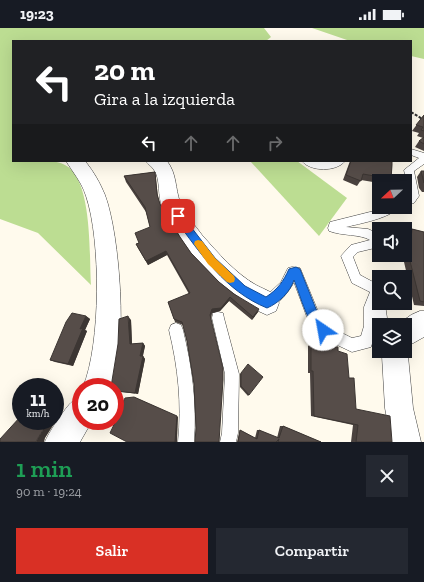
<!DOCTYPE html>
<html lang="es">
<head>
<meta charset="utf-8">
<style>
	body { margin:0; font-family:"Zilla Slab",serif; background:#242831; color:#f1f3f6; height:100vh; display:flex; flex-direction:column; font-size:15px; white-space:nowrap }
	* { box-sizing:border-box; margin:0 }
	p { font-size:13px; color:#9ea1a6 }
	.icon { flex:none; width:22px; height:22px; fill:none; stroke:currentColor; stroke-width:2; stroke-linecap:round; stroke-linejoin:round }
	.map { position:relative; height:414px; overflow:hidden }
	.drawer { display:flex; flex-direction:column; background:#171b24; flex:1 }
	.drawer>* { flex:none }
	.banner { position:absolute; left:12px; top:12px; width:400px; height:122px; border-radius:0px; box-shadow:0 4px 16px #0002; background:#202124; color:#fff; overflow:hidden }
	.needle { width:26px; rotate:248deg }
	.buttons { position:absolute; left:372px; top:146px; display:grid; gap:8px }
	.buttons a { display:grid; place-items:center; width:40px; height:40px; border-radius:0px; background:#171b24; box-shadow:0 4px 16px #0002; font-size:20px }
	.speed { position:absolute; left:12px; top:350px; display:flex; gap:8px; font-size:20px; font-weight:700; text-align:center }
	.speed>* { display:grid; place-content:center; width:52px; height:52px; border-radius:50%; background:#171b24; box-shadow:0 4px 16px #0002; line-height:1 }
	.speed small { font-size:10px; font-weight:400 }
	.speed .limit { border:6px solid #d22; background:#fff; color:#111 }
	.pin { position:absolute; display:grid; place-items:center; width:34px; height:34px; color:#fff; margin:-17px; border-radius:8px; box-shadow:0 2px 6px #0006 }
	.me { position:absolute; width:44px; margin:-22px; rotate:327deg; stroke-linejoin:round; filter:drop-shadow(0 0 3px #0008) }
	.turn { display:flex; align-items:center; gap:14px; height:84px; padding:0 16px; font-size:18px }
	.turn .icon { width:52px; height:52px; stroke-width:2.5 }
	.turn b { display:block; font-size:28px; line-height:34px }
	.lanes { display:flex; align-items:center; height:38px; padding:0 16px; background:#0003; justify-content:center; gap:20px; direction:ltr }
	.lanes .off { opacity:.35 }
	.round { display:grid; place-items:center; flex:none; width:42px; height:42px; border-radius:0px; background:#242831 }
	.headline { display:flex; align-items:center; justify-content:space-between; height:68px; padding:0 16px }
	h1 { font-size:24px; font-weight:600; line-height:30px; color:#1e9e55 }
	.cta { display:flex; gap:8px; margin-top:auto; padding:8px 16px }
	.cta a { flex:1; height:46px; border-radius:0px; background:#d93025; color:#fff; font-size:16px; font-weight:600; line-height:46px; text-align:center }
	.cta a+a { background:#242831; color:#f1f3f6 }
	.status { display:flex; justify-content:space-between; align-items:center; height:28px; padding:0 20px; background:#171b24; direction:ltr }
	.status svg { height:11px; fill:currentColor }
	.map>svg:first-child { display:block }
	.forest { fill:#bcdd92 }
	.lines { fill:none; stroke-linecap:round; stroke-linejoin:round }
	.service-casing { stroke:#404040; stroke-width:1 }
	.minor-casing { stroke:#404040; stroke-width:1 }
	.path { stroke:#2f2f2f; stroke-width:2; stroke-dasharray:3 1.5; stroke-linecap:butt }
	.service { fill:#fff; fill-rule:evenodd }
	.minor { fill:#fff; fill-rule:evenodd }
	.wall { fill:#4a423f }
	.shaded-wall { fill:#3c3633 }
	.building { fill:#564d49; stroke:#3c3633 }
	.route { fill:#1a73e8; stroke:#114b97 }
	.slow { fill:#f59e0b }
</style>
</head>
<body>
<div class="status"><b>19:23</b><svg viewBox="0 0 49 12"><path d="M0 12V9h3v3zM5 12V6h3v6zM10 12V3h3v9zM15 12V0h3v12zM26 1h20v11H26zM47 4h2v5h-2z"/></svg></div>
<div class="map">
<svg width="424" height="414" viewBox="0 0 424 414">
	<rect width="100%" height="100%" fill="#fffaed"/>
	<g class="forest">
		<path d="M0,0H264L271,9L266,13H13V133C30,133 50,130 65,137C93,151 89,228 91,257L38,205L0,191Z"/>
		<path d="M312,0H424V31L411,28V13H350Z"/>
		<path d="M250,133H297L347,170L319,208Z"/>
	</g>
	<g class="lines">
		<g class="service-casing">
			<g id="service">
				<path d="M411,121L424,125V136L414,143L419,168L414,175L405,178V170L409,167L404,142L419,130L411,127Z"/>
				<path d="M302,133H345C337,144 310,144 302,133Z"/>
				<path d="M383,179H398C392,190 358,196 346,199L368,201L379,206V219L358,224L353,229L360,247L375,255L377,259L376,262L379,263V275L385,276L388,297H379V303L376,302L371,319L352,324L318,308L307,289L294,254C288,265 279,276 267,281L263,279L261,275L263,271L281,254L288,240L292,239L300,240L317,281L328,298L352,310L361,308L364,298V279L370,264L352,255L341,228L351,217L370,212C360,206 342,208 329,203L328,200L330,194L374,183Z"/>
				<path d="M218,284L223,285L224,290L239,346L238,405L236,414H220L222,405L225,346L212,290L213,285Z"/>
				<path d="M176,295L181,297L183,302C192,339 197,376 194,414H178C182,376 178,339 169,302L171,297Z"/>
			</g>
		</g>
		<g class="minor-casing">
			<g id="minor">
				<path d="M66,133H85C94,144 100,155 105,167C120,207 128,320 112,359H83C101,316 101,212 86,168C81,153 74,146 66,133Z"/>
				<path d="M146,133H167C177,146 175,160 180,174C184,186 195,197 202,207C218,225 235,245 256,257C267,263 274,263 279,275L276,283L267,287C221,268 184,224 163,180C157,169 161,151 154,142C152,138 148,137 146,133Z"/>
				<path d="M420,283H424V309L408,318L410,323L408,328L413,380L421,414H391L385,380L382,328L384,323H405V297H397L411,287Z"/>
				<path d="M81,370V393H92L80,414H45C47,407 67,377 72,374C75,373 78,372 81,370Z"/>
			</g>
		</g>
		<path class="path" d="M411,84L424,92"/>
		<use href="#service" class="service"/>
		<use href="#minor" class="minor"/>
	</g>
	<g class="wall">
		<path d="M424,87V123L415,119L419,113L423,110L417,108L419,105L412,103Z"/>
		<path d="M350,133H392L391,151L389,153H379V155L361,152L357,158L343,152Z"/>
		<path d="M421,143H424V164H422L419,160L417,149Z"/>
		<path d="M155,144L158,169L160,176L180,209L191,225L219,254L258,284L252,292L229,273L220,283L212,285L196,400L194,356L187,313L183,297L175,294L168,274L189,266L167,227L148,237L138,220L136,216L139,215L150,199L146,184L126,154L124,148Z"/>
		<path d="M412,201L424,204V278L414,277L404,234V227H405L407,206Z"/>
		<path d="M86,288L90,291L85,302L87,303L73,338L55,334L50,332Z"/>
		<path d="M131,292L132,316L143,315L145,318L143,328L145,331L138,366L115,363L118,316Z"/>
		<path d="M311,316L338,323L349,350L356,381L392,414H351L353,397L311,388L310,345H308V318Z"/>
		<path d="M241,345L249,367L248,368L240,359V346Z"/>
		<path d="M280,398H283L321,414H237L240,402L255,410L257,402H259L277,410Z"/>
	</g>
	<g class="shaded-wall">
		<path d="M166,223L167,227L148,237L146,233Z"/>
		<path d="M230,269L229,273L220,283L212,285L211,290L212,281Z"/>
		<path d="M259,281L258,284L252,292L253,289Z"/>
		<path d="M86,288L90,291L85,302L87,303L73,338L68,336L80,301Z"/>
		<path d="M128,288L131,292L132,319L130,316Z"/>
		<path d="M143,315L145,318L142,330L140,328Z"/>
		<path d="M143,328L145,331L138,366L135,365Z"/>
		<path d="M134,369L178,389L177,414H175Z"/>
		<path d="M55,379L61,385L45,410L44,414H36L38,410L49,393H55Z"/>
	</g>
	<g class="building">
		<path d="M424,87V103L421,102L423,99L416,97Z"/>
		<path d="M424,109V116L419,113Z"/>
		<path d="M351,133H392V137L391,151L363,146L361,153L346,147Z"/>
		<path d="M421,143H424V155Z"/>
		<path d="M155,144L157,166L160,176L180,209L191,225L219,254L234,266L259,281L253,289L230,269L221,280L212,281L210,287L223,340V352L219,414H195L196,400L194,356L187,313L182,294L174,291L168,274L190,265L166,223L146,233L136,216L139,215L135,205L150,199L145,179L124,148Z"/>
		<path d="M412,201L424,204V274L420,273L409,229Z"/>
		<path d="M72,285L86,288L80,301L83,300L68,336L50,332L66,294Z"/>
		<path d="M128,288L130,316L143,315L140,328H143L135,365L115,363V359H111L118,316L119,291Z"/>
		<path d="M311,316L338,319V323L347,326L349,350H354L356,381L390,388L392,414H356L358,397L314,388L313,343H311Z"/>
		<path d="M248,336L263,349L249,367L241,358V345Z"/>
		<path d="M134,369L177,388L175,414H127L110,405L120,384L119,382L125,370Z"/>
		<path d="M21,388V393H49L38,410L36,414H0V411Z"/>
		<path d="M283,398L321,414H278L279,411L276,414H238L240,402L257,411L259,402L279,410Z"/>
	</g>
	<path class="route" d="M178,185L181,186L215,230L245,258L266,269C278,261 283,254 289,241L296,239L300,241L316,281L329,302L327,306L323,308C309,302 300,266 294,252C290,264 279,275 267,280C225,263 201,226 175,191L174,188L175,186Z"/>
	<path class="slow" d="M198,212L202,213L215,230L234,248L235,251L234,254L230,255L227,254L208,236L194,216L195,213Z"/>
</svg>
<div class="buttons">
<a><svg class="needle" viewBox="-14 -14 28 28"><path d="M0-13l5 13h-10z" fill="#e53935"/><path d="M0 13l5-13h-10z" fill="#9ea1a6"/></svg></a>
<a><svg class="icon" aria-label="sound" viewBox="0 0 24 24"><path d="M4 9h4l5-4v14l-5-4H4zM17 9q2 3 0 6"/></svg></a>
<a><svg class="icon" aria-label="search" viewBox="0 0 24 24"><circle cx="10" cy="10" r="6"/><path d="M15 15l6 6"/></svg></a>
<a><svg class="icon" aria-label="layers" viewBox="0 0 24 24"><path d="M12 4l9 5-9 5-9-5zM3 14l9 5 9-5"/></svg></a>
</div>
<div class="speed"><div>11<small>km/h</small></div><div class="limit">20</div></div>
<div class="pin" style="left:178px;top:188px;background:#d93025"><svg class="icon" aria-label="arrive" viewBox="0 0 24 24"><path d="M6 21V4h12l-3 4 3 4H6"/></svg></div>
<svg class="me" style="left:323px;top:302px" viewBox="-20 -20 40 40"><circle r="19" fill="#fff"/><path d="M0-13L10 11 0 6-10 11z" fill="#1a73e8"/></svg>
<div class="banner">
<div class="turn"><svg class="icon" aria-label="left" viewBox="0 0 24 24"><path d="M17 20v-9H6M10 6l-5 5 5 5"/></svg><div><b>20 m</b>Gira a la izquierda</div></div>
<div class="lanes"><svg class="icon" aria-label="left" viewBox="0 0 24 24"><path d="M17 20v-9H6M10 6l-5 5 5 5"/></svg><svg class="icon off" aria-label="ahead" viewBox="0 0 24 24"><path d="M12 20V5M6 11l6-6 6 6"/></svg><svg class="icon off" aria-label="ahead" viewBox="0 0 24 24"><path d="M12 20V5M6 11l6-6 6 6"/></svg><svg class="icon off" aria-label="right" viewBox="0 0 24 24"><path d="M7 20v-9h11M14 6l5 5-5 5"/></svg></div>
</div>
</div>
<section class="drawer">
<div class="headline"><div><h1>1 min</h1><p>90 m · 19:24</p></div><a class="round"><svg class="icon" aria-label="close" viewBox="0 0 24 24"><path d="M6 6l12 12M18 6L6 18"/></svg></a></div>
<div class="cta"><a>Salir</a><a>Compartir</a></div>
</section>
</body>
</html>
